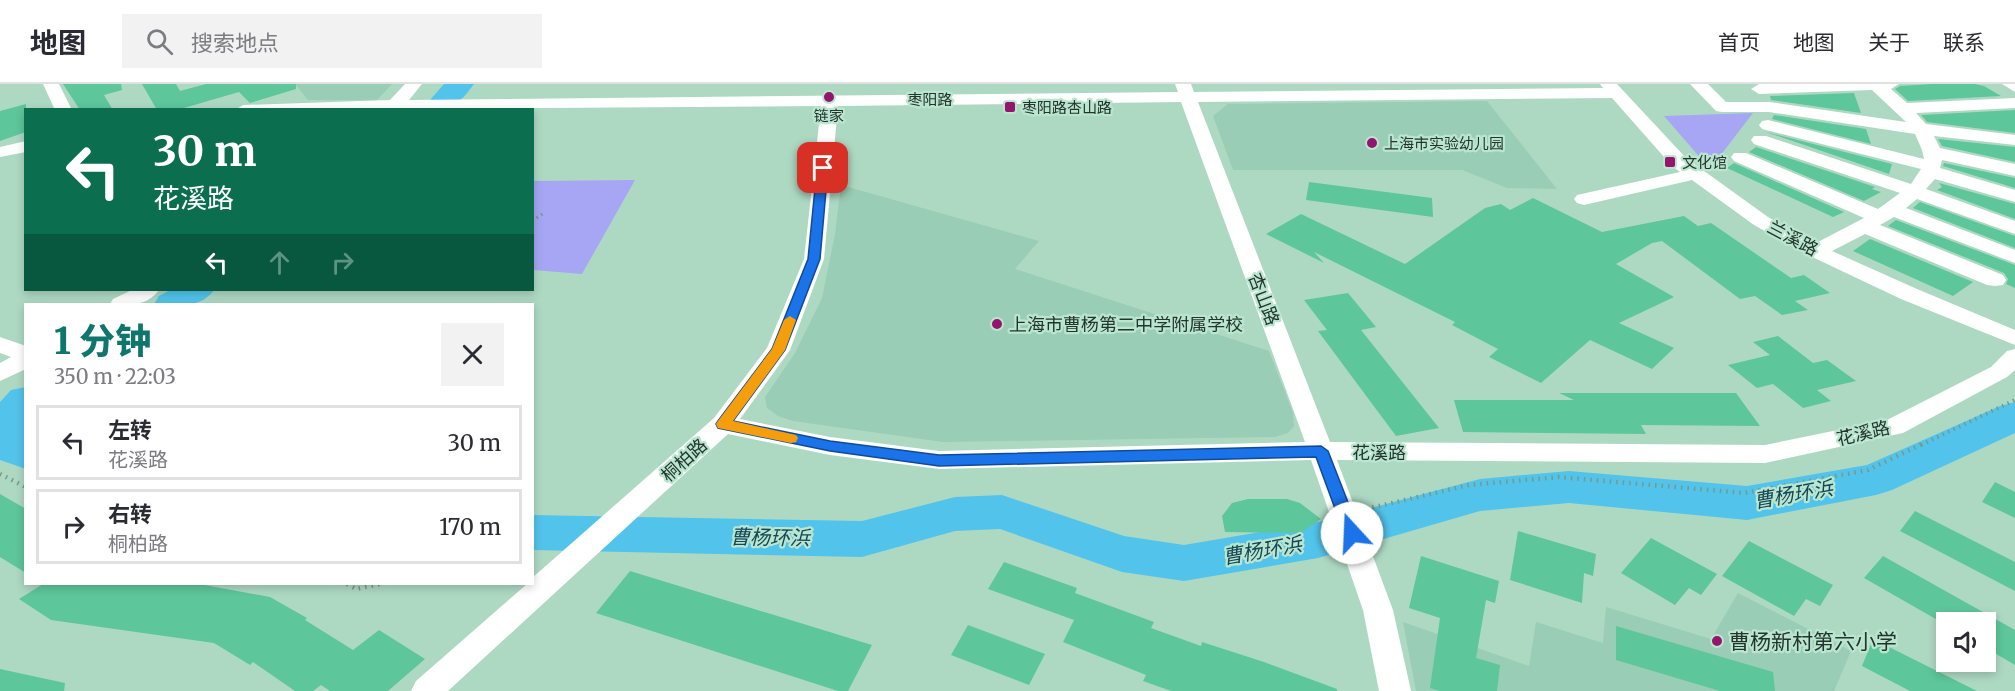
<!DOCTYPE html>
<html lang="zh">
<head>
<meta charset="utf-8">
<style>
	body { margin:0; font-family:Merriweather,"Noto Sans SC",serif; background:#f2f2f3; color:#2b2b33; height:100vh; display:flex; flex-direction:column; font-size:22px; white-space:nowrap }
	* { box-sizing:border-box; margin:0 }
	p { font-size:20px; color:#7c7c81 }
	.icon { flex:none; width:33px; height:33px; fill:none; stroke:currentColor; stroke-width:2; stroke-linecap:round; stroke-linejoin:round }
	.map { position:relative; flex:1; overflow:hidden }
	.sheet { position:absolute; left:24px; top:219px; width:510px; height:282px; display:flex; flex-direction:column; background:#fff; border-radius:0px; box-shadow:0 3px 9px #0003 }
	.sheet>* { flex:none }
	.guide { position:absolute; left:24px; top:24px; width:510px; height:183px; border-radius:0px; box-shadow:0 3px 9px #0003; background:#0b6e4f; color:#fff; overflow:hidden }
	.fabs { position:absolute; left:1936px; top:528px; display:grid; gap:12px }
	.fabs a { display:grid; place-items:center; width:60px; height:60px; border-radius:0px; background:#fff; box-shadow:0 3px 9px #0003; font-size:30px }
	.pin { position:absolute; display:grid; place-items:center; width:51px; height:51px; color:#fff; margin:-26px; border-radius:12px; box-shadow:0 3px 9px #0006 }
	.me { position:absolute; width:66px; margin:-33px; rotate:340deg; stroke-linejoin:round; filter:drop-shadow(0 0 4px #0008) }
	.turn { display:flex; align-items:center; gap:21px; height:126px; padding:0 30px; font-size:27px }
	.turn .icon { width:78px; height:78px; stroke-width:2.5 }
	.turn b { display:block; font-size:42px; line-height:51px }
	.lanes { display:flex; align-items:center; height:57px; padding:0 30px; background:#0003; justify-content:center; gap:30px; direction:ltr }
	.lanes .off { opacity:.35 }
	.round { display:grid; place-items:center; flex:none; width:63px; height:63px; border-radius:0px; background:#f2f2f3 }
	.headline { display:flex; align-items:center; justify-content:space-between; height:102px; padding:0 30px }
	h1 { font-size:36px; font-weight:800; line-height:45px; color:#0f766e }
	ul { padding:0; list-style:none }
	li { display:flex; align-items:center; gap:18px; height:75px; margin:0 12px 9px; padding:0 18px; border:3px solid #e1e1e2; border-radius:0px }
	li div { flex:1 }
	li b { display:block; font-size:22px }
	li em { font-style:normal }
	header { display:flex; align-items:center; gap:36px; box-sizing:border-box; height:84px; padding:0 30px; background:#fff; border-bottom:2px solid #e1e1e2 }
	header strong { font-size:28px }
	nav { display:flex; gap:33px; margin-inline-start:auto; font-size:21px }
	.search { width:420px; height:54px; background:#f2f2f3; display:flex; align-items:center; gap:15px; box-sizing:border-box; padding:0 21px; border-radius:0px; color:#7c7c81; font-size:22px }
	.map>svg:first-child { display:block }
	.built { fill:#9acdb5 }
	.green { fill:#a7a6f4 }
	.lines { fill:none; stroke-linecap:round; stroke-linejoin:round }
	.river { fill:#52c4eb; fill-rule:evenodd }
	.building { fill:#5ec69b }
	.path-far2 { stroke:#789989; stroke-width:3; stroke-dasharray:1.5 4; stroke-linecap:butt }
	.path-far1 { stroke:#789989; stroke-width:4; stroke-dasharray:1.5 4.5; stroke-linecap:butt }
	.path { stroke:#789989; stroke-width:4.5; stroke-dasharray:1.5 5; stroke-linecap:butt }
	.minor { fill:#fff; fill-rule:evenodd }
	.route { fill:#1a73e8; stroke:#114b97; stroke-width:1.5 }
	.slow { fill:#f59e0b }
	.poi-dot { fill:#94146e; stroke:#bae6d0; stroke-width:2 }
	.labels { text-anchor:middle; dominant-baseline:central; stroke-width:4.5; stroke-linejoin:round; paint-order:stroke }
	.far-street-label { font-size:15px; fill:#23342c; stroke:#bae6d0 }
	.far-poi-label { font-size:15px; fill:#23342c; stroke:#bae6d0; text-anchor:start }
	.street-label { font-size:18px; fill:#23342c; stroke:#bae6d0 }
	.poi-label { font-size:18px; fill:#23342c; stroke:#bae6d0; text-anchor:start }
	.water-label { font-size:20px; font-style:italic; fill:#144656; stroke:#bae6d0 }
	.near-poi-label { font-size:21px; fill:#23342c; stroke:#bae6d0; text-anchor:start }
</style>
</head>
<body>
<header>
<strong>地图</strong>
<div class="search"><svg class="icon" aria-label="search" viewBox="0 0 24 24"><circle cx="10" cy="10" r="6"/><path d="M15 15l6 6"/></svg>搜索地点</div>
<nav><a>首页</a><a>地图</a><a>关于</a><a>联系</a></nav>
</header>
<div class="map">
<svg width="2015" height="607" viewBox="0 0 2015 607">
	<rect width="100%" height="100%" fill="#add9c3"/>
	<g class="built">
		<path d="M295,0H392L377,16H308Z"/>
		<path d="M1487,17L1557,105L1507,104L1462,86H1233L1213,32L1228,20Z"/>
		<path d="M841,101L1039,157L1015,185L1269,267L1293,329L1294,342L1288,349L1275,353L943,358L793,337L778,332L767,324L765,313L795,269L822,214L835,150Z"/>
		<path d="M1738,509L1851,567L1834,607H1416L1403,538L1529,582L1536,538L1603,559L1606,523L1711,555Z"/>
	</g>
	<g class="green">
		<path d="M1753,29L1710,85L1664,32Z"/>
		<path d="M635,96L582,190L533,186V97Z"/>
	</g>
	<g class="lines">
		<g class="river">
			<path d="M444,0H474C463,15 453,27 434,22L430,16Z"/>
			<path d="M170,206H214C200,226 176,220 154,220L159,212Z"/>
			<path d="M26,303V385L0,376V318L11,306Z"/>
			<path d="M2015,318V349L1892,406L1876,411L1747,436L1569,419L1480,427L1318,474L1184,497L1122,488L1000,445L955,447L862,473L532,466V431L862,437L955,413L1002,411L1124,452L1184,461L1318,438L1480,395L1569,387L1747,402L1867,381L2000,322Z"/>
		</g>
	</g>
	<g class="building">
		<path d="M63,0H121L122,6L104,11L113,26H80Z"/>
		<path d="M142,0H176L180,7L206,0H296V5L250,19L239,8L177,26H157Z"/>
		<path d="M1932,0H1975L1984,2L2001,12L1908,17L1895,5L1900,2Z"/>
		<path d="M1854,9L1861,29L1771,16L1770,12Z"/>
		<path d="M26,20V48L0,57V27Z"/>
		<path d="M2015,26V49L1927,38L1921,31Z"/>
		<path d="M1774,31L1866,45L1871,60L1772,35Z"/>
		<path d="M1766,48L1892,80L1889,90Z"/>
		<path d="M1938,55L2015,63V78L1942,62Z"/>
		<path d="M1756,63L1875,103L1872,105L1881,108L1864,117L1749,68Z"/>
		<path d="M1734,79L1844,128L1833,133L1727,84Z"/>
		<path d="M1944,79L2015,94V104L1943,82Z"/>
		<path d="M1309,98L1432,114L1433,133L1306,116Z"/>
		<path d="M1939,99L2015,120V135L1937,106L1942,103Z"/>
		<path d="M1533,114L1602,148L1684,132L1698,142L1711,139L1791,194L1804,191L1830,209L1795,217L1808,226L1782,231L1755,212L1740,215L1662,157L1652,159L1616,180L1674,213L1619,239L1674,264L1652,285L1590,256L1541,299L1489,273L1498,265L1452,241L1455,238L1314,168L1324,179L1266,150L1301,130L1405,180L1485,124L1501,120L1510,126Z"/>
		<path d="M1920,118L2015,152V164L1913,124Z"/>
		<path d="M1896,136L2015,181V204L2006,200L2008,195L2004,189L1888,142Z"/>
		<path d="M1870,155L1973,198L1953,212L1853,167Z"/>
		<path d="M1348,209L1376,243L1361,246L1439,344L1396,352L1318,247L1327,246L1304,216Z"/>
		<path d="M1778,252L1813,279L1827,276L1856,297L1817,306L1831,317L1803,324L1773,300L1757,304L1728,281L1770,271L1753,258Z"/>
		<path d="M1559,309H1736L1760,342L1641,341L1646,350L1463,348L1454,316H1574Z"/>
		<path d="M1995,398L2015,408V434L1982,418Z"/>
		<path d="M0,410L26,425V489L0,473Z"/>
		<path d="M1248,415H1287L1300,419L1321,435L1300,449L1225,448L1222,432L1232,419Z"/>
		<path d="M1915,427L2015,478V507L1900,447Z"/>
		<path d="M1518,447L1596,470L1593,492L1584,489L1582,519L1510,496Z"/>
		<path d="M1651,454L1717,490L1701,511L1689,504L1675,521L1621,489Z"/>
		<path d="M1749,457L1833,501L1820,522L1806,515L1794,532L1722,492Z"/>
		<path d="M1421,472L1499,497L1495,519L1486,516L1476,574L1500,581L1497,607H1440L1430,604L1440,534L1409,524Z"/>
		<path d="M1883,472L2015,546V581L1986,564V538H1941L1864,494Z"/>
		<path d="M1004,478L1077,504L1075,509L1154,538L1151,544L1201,562L1202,558L1264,578L1337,605V607H1171L1143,597L1146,591L1063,558L1074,536L988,505Z"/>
		<path d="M630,487L872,561L848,607H838L596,529Z"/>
		<path d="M43,500H199L270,513L307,534L305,536L353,566L379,546L425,575L388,607H330L321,601L313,607H295L253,578L250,581L214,559L51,536L19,515Z"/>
		<path d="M968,541L1045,570L1029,601L951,571Z"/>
		<path d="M1616,542L1773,588L1775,607H1720L1616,576Z"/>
		<path d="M1873,555L1977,607H1910L1862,582Z"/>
		<path d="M0,585L65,599L64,607H0Z"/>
	</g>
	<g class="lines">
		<path class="path-far2" d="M532,137L544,129"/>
		<path class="path-far1" d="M1921,361L2015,316"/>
		<g class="path">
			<path d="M0,390L26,403"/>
			<path d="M1366,425L1469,401L1559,393L1744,409L1868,386L1924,359"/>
			<path d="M347,500L356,505L380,500"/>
		</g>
		<g class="minor">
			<path d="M43,0H59L72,26H55Z"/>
			<path d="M405,0H422L409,16L1178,8L1175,0H1191L1194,8L1603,4L1600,0H1617L1686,74L1768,133L1816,159L1864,134L1734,77L1731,73L1734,69H1746L1878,125L1900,109L1754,60L1751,56L1754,52H1766L1911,100L1921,85L1762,45L1759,41L1762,37L1768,36L1924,75L1922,66L1915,50L1769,28H1722L1716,27L1690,0H1708L1726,18H1769L1906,38L1872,6L1759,10L1751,5L1759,0H1899L1891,5L1907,19L2015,14V24L1916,29L1926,40L2015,51V61L1934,52L1940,64L2015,80V92L1942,76L1940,84L2015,106V118L1935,95L1926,105L2015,137V150L1917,115L1906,124L2015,166V179L1894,133L1880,141L2003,191L2006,196L2003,201L1995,202L1987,201L1865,150L1832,167L1917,205L2015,246V261L1901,215L1808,171L1754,141L1692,96L1584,121L1577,119L1574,115L1577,111L1680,88L1672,82L1612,14L1198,18L1330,358L1765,361L1887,336L1991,283L2007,267L2015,265V286L2007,293L1903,349L1765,379L1337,376L1393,526L1411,607H1379L1363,526L1311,376L939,385L830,371L728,350L448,607H411L416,597L527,500H532V494L714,334L767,264L804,175L821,22L235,26L243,21L390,16ZM1181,18L1305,358L939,367L830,353L740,335L790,266L824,175L838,22Z"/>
			<path d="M2002,0H2015V8Z"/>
			<path d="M26,57V68L0,73V63Z"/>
			<path d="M132,206H159C148,222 127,222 110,220L113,215Z"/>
			<path d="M0,253L26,262V285L0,297V279L11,273L0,269Z"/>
		</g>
	</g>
	<path class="route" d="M823,81L828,84L820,175L785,266L733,337L830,357L939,371L1321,362L1328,367L1360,449L1357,453H1346L1344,449L1316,373L939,382L830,367L718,344L716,340L718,337L772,265L808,175L817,84Z"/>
	<path class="slow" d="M790,232L796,236L785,266L733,337L796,351L798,354L796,358L791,359L718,344L716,340L718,337L772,265L784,236Z"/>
	<g class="poi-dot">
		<circle cx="829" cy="13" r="6"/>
		<rect x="1004" y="17" width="12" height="12" rx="3"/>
		<circle cx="1372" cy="59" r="6"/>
		<rect x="1664" y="72" width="12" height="12" rx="3"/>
		<circle cx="997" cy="240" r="6"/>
		<circle cx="1717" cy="557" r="6"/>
	</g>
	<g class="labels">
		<g class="far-street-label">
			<text x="930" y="15">枣阳路</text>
		</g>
		<g class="far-poi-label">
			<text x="1022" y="23">枣阳路杏山路</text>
			<text x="829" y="31" text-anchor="middle">链家</text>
			<text x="1384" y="59">上海市实验幼儿园</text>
			<text x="1682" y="78">文化馆</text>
		</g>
		<g class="street-label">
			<text transform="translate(1793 154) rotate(28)">兰溪路</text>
			<text transform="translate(1264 215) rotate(69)">杏山路</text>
			<text transform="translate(1863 349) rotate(-13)">花溪路</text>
			<text x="1379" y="368">花溪路</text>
			<text transform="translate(684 376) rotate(-42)">桐柏路</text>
		</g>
		<g class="poi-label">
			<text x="1009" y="240">上海市曹杨第二中学附属学校</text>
		</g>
		<g class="water-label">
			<text transform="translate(1793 410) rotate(-10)">曹杨环浜</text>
			<text transform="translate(770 453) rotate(1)">曹杨环浜</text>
			<text transform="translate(1262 466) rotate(-10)">曹杨环浜</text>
		</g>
		<g class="near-poi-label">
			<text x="1729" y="557">曹杨新村第六小学</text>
		</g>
	</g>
</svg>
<div class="fabs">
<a><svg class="icon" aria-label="sound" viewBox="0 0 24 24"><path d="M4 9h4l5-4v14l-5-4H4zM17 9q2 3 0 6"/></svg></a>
</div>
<div class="pin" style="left:823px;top:84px;background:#d93025"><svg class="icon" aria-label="arrive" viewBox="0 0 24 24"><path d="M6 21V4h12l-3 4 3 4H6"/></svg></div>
<svg class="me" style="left:1352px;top:449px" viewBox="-20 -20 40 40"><circle r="19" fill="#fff"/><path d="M0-13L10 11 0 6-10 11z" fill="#1a73e8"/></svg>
<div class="guide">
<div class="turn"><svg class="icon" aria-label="left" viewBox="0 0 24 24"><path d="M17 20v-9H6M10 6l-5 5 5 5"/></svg><div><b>30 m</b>花溪路</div></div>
<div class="lanes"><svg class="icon" aria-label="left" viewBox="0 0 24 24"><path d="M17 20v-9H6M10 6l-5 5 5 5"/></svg><svg class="icon off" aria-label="ahead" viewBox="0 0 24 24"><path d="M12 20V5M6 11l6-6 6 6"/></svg><svg class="icon off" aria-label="right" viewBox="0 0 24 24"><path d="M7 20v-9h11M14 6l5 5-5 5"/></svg></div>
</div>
<section class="sheet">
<div class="headline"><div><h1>1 分钟</h1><p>350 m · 22:03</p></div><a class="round"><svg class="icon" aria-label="close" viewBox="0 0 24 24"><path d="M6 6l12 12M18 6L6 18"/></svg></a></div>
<ul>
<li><svg class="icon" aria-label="left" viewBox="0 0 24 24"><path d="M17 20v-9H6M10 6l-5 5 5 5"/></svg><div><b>左转</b><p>花溪路</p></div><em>30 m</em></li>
<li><svg class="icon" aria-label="right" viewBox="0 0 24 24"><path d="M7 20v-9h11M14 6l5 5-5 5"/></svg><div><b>右转</b><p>桐柏路</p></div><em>170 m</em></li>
</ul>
</section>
</div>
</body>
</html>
